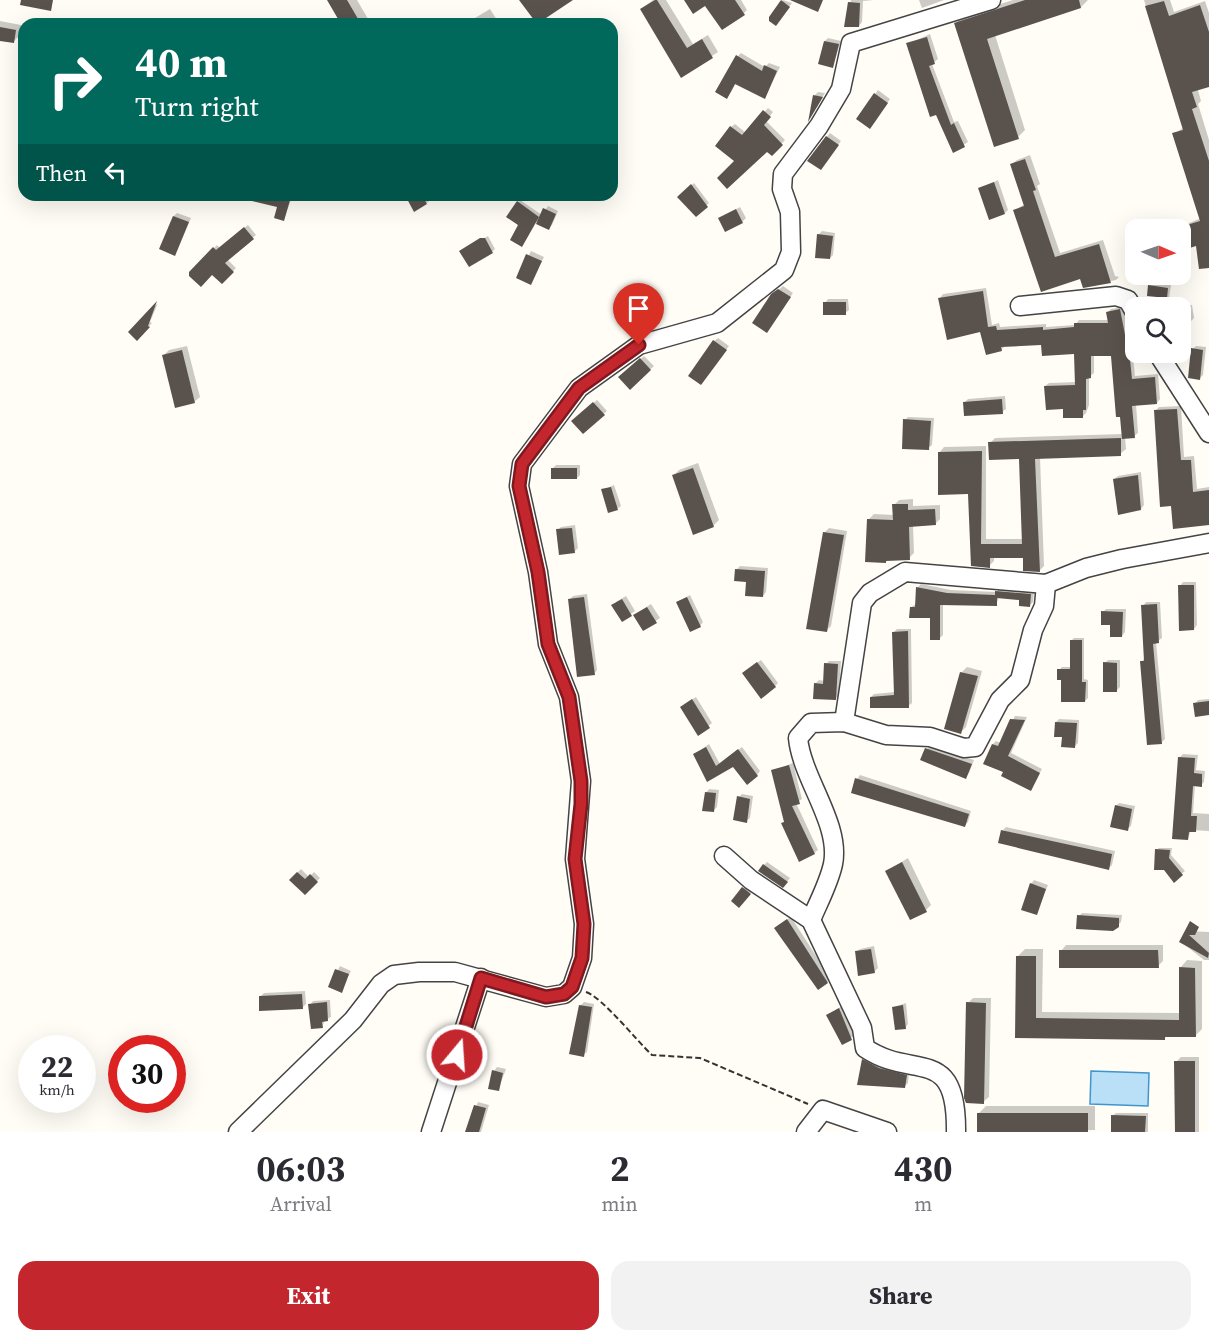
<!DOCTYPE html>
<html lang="en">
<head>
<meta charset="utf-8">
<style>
	body { margin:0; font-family:"Source Serif 4",serif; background:#f2f2f3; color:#2b2b33; height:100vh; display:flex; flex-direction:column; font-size:22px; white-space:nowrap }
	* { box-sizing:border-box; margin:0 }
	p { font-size:20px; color:#7c7c81 }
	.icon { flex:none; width:33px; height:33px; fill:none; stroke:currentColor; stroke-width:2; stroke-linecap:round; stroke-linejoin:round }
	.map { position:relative; height:1132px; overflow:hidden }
	.panel { display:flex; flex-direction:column; background:#fff; flex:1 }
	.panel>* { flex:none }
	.banner { position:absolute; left:18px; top:18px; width:600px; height:183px; border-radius:18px; box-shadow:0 6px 24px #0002; background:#00695c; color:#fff; overflow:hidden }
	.needle { width:39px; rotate:92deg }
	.fabs { position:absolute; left:1125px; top:219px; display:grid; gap:12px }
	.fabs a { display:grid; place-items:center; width:66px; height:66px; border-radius:12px; background:#fff; box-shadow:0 6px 24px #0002; font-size:30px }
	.speed { position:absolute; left:18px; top:1035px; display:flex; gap:12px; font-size:30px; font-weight:700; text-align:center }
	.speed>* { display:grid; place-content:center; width:78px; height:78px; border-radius:50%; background:#fff; box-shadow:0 6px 24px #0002; line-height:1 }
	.speed small { font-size:15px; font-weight:400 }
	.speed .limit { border:9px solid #d22; background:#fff; color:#111 }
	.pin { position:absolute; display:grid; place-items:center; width:51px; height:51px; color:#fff; margin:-62px -26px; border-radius:50% 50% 50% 0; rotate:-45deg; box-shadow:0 0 6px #0007 }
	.pin .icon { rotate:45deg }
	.me { position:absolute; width:66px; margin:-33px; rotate:18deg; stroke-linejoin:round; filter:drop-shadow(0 0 4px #0008) }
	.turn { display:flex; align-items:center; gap:21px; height:126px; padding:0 18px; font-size:27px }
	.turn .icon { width:78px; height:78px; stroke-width:2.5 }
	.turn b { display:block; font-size:42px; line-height:51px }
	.then { display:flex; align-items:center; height:57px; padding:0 18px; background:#0003; gap:12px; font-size:22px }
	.eta { display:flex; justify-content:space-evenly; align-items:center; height:102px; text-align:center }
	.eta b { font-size:36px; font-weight:700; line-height:42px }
	.primary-button { display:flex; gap:12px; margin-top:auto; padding:12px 18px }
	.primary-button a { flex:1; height:69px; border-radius:18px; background:#c4262e; color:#fff; font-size:24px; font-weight:700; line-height:69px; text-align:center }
	.primary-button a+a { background:#f2f2f3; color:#2b2b33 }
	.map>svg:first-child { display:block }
	.water { fill:#b9e0f7; stroke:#3f96cf; stroke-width:1.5 }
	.shadow { fill:#0003 }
	.building { fill:#5a524d }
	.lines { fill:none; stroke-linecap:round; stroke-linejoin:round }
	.minor-casing { stroke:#444; stroke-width:21 }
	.path { stroke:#333; stroke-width:2; stroke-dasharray:6 3; stroke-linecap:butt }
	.minor { stroke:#fff; stroke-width:18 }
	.route-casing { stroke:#7f191e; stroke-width:15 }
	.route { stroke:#c4262e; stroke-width:10 }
</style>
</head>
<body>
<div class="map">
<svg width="1209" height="1132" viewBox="0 0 1209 1132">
	<rect width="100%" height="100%" fill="#fffdf5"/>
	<path class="water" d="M1091,1071L1149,1073L1148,1106L1090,1104Z"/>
	<g class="shadow">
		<path d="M329,0H357L371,24H343Z"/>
		<path d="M653,0H666L693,44L708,35L718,52L682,76L641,9Z"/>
		<path d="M691,0H741L747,10L744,13Z"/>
		<path d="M783,0L792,3L779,21L770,17Z"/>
		<path d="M851,0H874L863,1L862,22L859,26H846Z"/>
		<path d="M919,0H944L922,8Z"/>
		<path d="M1013,0H1088L1081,7L995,35L1025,130L1018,137L955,24L963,16Z"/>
		<path d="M1144,0H1170L1174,12L1205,1L1209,13V86L1198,90L1201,101L1198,104L1209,140V266L1198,244L1180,230H1173L1201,218L1174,134L1184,127Z"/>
		<path d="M490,9L497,20L493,24H465Z"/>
		<path d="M0,21L21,25L19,36L13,42L0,39Z"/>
		<path d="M930,34L938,59L932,64L954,122L958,121L968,142L954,151L908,44Z"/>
		<path d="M828,38L841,41L833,66L825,41Z"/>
		<path d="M741,53L765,67L769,63L780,67L765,97L736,83L730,94L738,56Z"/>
		<path d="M878,90L890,99L873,124L858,118Z"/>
		<path d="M818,92L825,93L810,117L815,95Z"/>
		<path d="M768,108L773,112L766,121L785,140L772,154L767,149L737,161L731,127L735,124L746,133Z"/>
		<path d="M830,133L841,141L821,168L809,160Z"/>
		<path d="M1030,155L1040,184L1037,186L1060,253L1103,240L1115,276L1119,277L1116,280L1084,286L1081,277L1042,291L1015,210L1025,204L1012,164L1017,160Z"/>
		<path d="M998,180L1008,210L1005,213L980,189Z"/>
		<path d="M694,183L709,203L696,215L680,197Z"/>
		<path d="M237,195H284L292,197L284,219L278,206L252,196L241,201Z"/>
		<path d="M407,195H427L430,200L427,203Z"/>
		<path d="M520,200L542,215L548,206L558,211L552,225L549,228L536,222L520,225L518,202Z"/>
		<path d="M740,207L746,218L742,222L720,218Z"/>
		<path d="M177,213L191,218L175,254L174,216Z"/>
		<path d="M248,225L256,235L227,259L236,268L222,282L213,273H191L217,245L220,248Z"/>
		<path d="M822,231L835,233L833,255L830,258L818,235Z"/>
		<path d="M488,236L495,249L492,252L461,251Z"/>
		<path d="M531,251L544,257L531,283L518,277Z"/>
		<path d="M1153,283L1171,285L1168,305H1192L1194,318L1191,321H1180V308H1157V296L1149,286Z"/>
		<path d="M783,286L793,293L770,327L777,291Z"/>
		<path d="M986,288L992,325L999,323L1000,327L1046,324V327L1075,325L1079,320H1109L1108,312L1111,309L1124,307L1129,337H1131L1135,376L1158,374L1160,399L1157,403L1136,404L1138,433L1134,436L1125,437L1126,449L1120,454L1040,457L1044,566L1039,571L1024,556H994V561L989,566L972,565L970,493L939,453L944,447L986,446V539H1024L1021,458L990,443L995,438L1123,434L1112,354H1094V373L1089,377V405L1086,413L1083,416L1064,407L1045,386L1049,383L1077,382L1075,352L1043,343L1005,346L1001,350L981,330L940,298L943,294Z"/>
		<path d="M828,299H848L849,310L845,313L825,303Z"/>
		<path d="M158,303L150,322L152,323L140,336L130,332Z"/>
		<path d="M718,338L729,346L704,380L714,341Z"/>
		<path d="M187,346L200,397L194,402L164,355L169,350Z"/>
		<path d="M1196,346L1206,347L1203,375L1200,378L1193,349Z"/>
		<path d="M644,356L654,366L630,388L620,377Z"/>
		<path d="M1005,396L1006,409L1002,412L965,402L968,399Z"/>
		<path d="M597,400L607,411L583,432L573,421Z"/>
		<path d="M1181,406L1184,457L1194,456L1197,489L1209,487V523L1175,528L1155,411L1159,407Z"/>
		<path d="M908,417L934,418L932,445L928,448L905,420Z"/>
		<path d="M698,463L719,520L713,526L673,476L679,470Z"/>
		<path d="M556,465H580V475L577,478L553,468Z"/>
		<path d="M1141,472L1144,505L1141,509L1114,479L1118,476Z"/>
		<path d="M614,485L621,506L617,509L603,490Z"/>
		<path d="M913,499V506L940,505V519L935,524L913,525L914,553L909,558L888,559L886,562L869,519L874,514L894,515V505L899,500Z"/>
		<path d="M575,525L578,548L574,552L558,530L561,527Z"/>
		<path d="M829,528L847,531L831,626L826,631L824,533Z"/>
		<path d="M740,566L768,568L766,592L763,596L736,570Z"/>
		<path d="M1183,582H1196L1197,625L1194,629L1180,586Z"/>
		<path d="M921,584L951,590L996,592L1000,588L1034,591L1033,602L1030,605L1021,598L1000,596L996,604L943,603V635L939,639L932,617L911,607L916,604L917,588Z"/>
		<path d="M587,594L597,670L594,674L570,599L573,596Z"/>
		<path d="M690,595L703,622L700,626L677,602Z"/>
		<path d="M626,596L635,611L622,620L616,602Z"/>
		<path d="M1146,602H1160L1162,638L1156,642L1165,739L1162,742L1141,662L1145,658L1143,606Z"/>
		<path d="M651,604L660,618L644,629L639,612Z"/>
		<path d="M1106,609H1126L1125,632L1122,636L1103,612Z"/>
		<path d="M897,629H911L912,703L908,706L872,707L871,697L874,694L895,692L894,632Z"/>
		<path d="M1074,638H1084V679L1088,680V698L1085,701L1063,679L1059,670L1062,667H1071V641Z"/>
		<path d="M761,660L778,683L775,686L747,670Z"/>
		<path d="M1108,660H1120V687L1116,691L1105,663Z"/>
		<path d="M829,661H841L839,695L835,699L815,684L819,680L825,681L826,664Z"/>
		<path d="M967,667L982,671L966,727L961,732L946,728L962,672Z"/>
		<path d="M696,697L712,723L698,734L685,704Z"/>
		<path d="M1209,699V714L1195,704L1198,700Z"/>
		<path d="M1015,716L1027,717L1011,753L1042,769L1031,789L993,744L996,741L1001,743Z"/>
		<path d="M1059,719L1079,720L1078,743L1075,746L1063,736L1056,722Z"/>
		<path d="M709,744L720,764L742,747L760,771L757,775L733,765L708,779L695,754Z"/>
		<path d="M930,746L974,760L969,773L965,777L927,749Z"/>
		<path d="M1183,754L1198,755L1196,770L1205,771L1204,782L1201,785H1195L1193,813L1209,814V831L1191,830L1188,839L1179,758Z"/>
		<path d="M793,763L802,799L796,803L818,850L814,853L785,821L772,771Z"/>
		<path d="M860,775L971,811L968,822L965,825L857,779Z"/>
		<path d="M709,789L719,790L717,807L714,810L706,793Z"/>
		<path d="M742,794L753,796L750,818L746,821L739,797Z"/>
		<path d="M1119,803L1135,806L1131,826L1127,829L1116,806Z"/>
		<path d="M1006,827L1115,851L1112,865L1109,868L1003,830Z"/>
		<path d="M1159,848H1172L1171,855L1185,871L1174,880L1156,850Z"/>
		<path d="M908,858L931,905L926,910L887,871Z"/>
		<path d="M767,862L790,878L786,883L764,865Z"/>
		<path d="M301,869L309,877L314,872L320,878L305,893L291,879Z"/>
		<path d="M1034,880L1048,885L1036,914L1031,884Z"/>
		<path d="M747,885L753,890L739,906L733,901Z"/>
		<path d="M1082,913L1122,915L1121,922L1113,930L1079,916Z"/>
		<path d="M791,917L831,979L818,988L779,925Z"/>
		<path d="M1188,931L1209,932V960H1204L1181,942Z"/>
		<path d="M1066,945H1163V961L1158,966L1061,951Z"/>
		<path d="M874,946L878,968L874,972L856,952L860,949Z"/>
		<path d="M1025,949H1043L1042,1012L1180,1013V968L1187,960L1202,961V1029L1195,1036H1167L1165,1038L1017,1037L1018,956Z"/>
		<path d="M340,966L351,971L341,991L330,986Z"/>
		<path d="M305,991L306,1004L302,1008L261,996L264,993Z"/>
		<path d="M973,998H991L989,1097L983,1102L968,1003Z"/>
		<path d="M330,1000L331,1017L325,1020L322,1027L310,1005L313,1001Z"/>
		<path d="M584,1002L594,1004L587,1052L583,1055L580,1006Z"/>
		<path d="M906,1003L908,1024L905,1028L894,1007Z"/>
		<path d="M842,1006L855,1035L842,1043L828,1015Z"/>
		<path d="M866,1057L909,1072L908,1083L904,1087L863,1060Z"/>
		<path d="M1181,1057H1199V1132H1176V1062Z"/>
		<path d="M497,1067L506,1069L498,1090L494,1071Z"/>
		<path d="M478,1102L489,1105L481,1132H467Z"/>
		<path d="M986,1106H1095V1130L979,1132V1113Z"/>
		<path d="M1116,1113H1148V1132H1112V1116Z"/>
	</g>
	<g class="building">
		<path d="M21,0H53L51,11L20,5Z"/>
		<path d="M327,0H347L361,24H341Z"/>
		<path d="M519,0H573L537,24Z"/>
		<path d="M655,0H657L687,48L702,39L713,58L681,78L640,9Z"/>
		<path d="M684,0H735L745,15L722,30L705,6L693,14Z"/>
		<path d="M781,0L790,7L776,26L769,21V17Z"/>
		<path d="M790,0H823L818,12Z"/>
		<path d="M1025,0H1079L1081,8L987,39L1019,139L994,147L954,23Z"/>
		<path d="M1164,1L1169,16L1200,5L1209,32V87L1192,92L1197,107L1192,109L1209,161V268L1199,269L1196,246L1180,251V227L1200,221L1172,133L1183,130L1145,6Z"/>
		<path d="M848,2L860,3L859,27H844Z"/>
		<path d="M0,27L16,30L14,43L0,41Z"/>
		<path d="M927,37L935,64L929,66L951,125L954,123L965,147L953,153L936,115L930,117L906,43Z"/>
		<path d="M824,41L839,44L833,68L818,64Z"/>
		<path d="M736,55L762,71L764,65L777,71L765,99L735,84L727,99L715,92Z"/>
		<path d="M874,93L888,103L870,129L856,119Z"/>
		<path d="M813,95L823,97L808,122Z"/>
		<path d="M763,110L771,117L764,125L783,145L772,156L767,152L727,189L717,178L734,161L715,146L730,126L742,135Z"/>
		<path d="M826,136L839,145L821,170L807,161Z"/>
		<path d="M1025,159L1036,190L1033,191L1055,257L1099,244L1111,283L1083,288L1080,279L1041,292L1013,210L1024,206L1010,164Z"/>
		<path d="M994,182L1005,214L989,220L978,188Z"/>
		<path d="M691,184L708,207L696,217L677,197Z"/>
		<path d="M244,195H271L290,200L284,221L274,218L277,207L244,199Z"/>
		<path d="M405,195H422L427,204L414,212Z"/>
		<path d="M517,201L539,217L522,247L510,240L518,225L506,217Z"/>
		<path d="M543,208L556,214L549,230L536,224Z"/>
		<path d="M736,209L743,223L725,232L718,218Z"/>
		<path d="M173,216L189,222L175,256L159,249Z"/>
		<path d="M244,227L254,239L225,263L234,272L222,284L212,275L201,287L189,276V272L213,247L216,250Z"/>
		<path d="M817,234L833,236L830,259L815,258Z"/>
		<path d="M480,238H485L493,253L469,267L459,251Z"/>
		<path d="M526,254L542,261L531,285L516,278Z"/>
		<path d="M1148,285L1168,288L1167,298L1147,296Z"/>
		<path d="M778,289L791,297L767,333L752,323L771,294Z"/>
		<path d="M983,291L988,327L996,326L997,330L1043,327V330L1074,327V323H1108L1106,312L1120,309L1126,340H1128L1132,379L1155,377L1157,404L1132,406L1135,438L1122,439L1120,417H1116L1111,356H1091V378L1086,379V410H1083V418H1063V409L1046,410L1044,386L1075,385L1074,354L1042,356L1041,345L1001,347L1002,351L986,355L980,332L947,340L938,298Z"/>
		<path d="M157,301L148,326L150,327L137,341L128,332Z"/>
		<rect x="823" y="302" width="23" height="13"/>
		<rect x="1180" y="308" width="11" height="15"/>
		<path d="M713,340L727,350L701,385L688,376Z"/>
		<path d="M1191,348L1203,350L1200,380L1188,378Z"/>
		<path d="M182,350L195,403L175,408L162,355Z"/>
		<path d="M640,358L651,370L630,390L618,377Z"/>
		<path d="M1002,399L1003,414L964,416L963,402Z"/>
		<path d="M593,402L605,415L583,434L571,421Z"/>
		<path d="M1177,409L1181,460H1191L1193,492L1209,490V525L1173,529L1171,506L1160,507L1154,410Z"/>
		<path d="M903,419L931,421L929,450L902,449Z"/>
		<path d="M1121,438V456L1035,459L1040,572L1023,571V558H990V568L971,566L968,494L938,495V452L982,451L981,544H1022L1019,459L989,460L988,442Z"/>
		<rect x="551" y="468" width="26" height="11"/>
		<path d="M693,468L714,527L693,535L672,475Z"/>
		<path d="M1138,475L1141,510L1118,515L1113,479Z"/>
		<path d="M611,487L618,510L608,513L601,489Z"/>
		<path d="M892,504H908V510L935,509L936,525L909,527L910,560L886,561V563L865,562L867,519L893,520Z"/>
		<path d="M572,528L575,553L559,555L556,529Z"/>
		<path d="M823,532L844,535L827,632L806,629Z"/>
		<path d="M735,569L765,571L763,597L745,596L746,582L734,581Z"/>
		<path d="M1178,585H1194V630L1179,631Z"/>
		<path d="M916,587L947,593L995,595V591L1031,594L1030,607L1019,606V600L997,598V606L940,605V640H930V618H909L910,607H915Z"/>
		<path d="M584,597L595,675L577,677L568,599Z"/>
		<path d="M687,597L701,627L690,632L676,602Z"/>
		<path d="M622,599L632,616L622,622L611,605Z"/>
		<path d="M1157,604L1159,643L1153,644L1162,744L1147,745L1140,661H1144L1141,605Z"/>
		<path d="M647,607L657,623L643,631L633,615Z"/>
		<path d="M1101,611L1123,612L1122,637H1110V625H1101Z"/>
		<path d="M908,631L909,708H870V697L894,695L892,632Z"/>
		<path d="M1070,640H1082V682H1086L1085,702H1061V680H1057V669H1070Z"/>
		<path d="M757,662L776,687L761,699L742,673Z"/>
		<path d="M1103,662L1117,663V692H1103Z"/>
		<path d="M824,663L838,664L836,700L813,699L814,683L823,684Z"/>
		<path d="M960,672L978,676L961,734L944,729Z"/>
		<path d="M692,699L710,728L698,736L680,707Z"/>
		<path d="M1209,701V715L1195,717L1193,703Z"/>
		<path d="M1010,719L1025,720L1008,756L1040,773L1031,791L1001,776L1003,772L983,764L992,744L998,746Z"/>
		<path d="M1055,722L1077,723L1075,748L1061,747L1062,737H1054Z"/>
		<path d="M706,747L716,766L738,749L758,776L747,785L733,767L707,782L693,754Z"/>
		<path d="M925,748L972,764L966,779L920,760Z"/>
		<path d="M1178,757L1195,758L1194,773L1202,774V787L1193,786L1191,816H1197L1196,832H1189L1188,840L1172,839Z"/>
		<path d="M789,765L800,804L792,806L815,854L799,862L781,823L784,822L771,770Z"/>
		<path d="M855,778L969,814L965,827L851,793Z"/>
		<path d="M705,792L716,793L714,812L702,811Z"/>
		<path d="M737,796L750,799L747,823L733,820Z"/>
		<path d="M1115,805L1132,809L1128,831L1110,827Z"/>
		<path d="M1001,830L1112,854L1109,870L998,843Z"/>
		<path d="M1155,849L1170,850L1169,858L1183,875L1174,883L1164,870H1154Z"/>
		<path d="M902,862L927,912L910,920L885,871Z"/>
		<path d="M763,864L788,882L783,888L758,871Z"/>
		<path d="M297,872L305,879L310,874L318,882L305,895L289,880Z"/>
		<path d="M1030,883L1046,889L1037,915L1021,910Z"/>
		<path d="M742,887L751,894L739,908L731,901Z"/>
		<path d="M1077,915L1119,918V927L1113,931L1076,929Z"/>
		<path d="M787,919L828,983L818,990L774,928Z"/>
		<path d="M1190,921L1199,927L1195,935H1189L1209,953L1208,958L1179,942Z"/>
		<path d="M871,949L875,973L858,976L855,951Z"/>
		<path d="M1059,950H1158L1159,968H1059Z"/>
		<path d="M1016,956H1036V1018L1179,1020V967L1195,968L1196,1037H1165V1040L1015,1038Z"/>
		<path d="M335,969L349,974L342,993L328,987Z"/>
		<path d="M302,994L303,1009L259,1011V996Z"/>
		<path d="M327,1002L328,1021L322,1022L323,1028L311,1029L308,1004Z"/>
		<path d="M966,1002L986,1003L984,1104L966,1103L964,1098Z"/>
		<path d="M579,1005L592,1007L584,1057L569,1054Z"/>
		<path d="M903,1005L906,1029L895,1030L892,1007Z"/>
		<path d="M839,1008L852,1040L842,1045L826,1015Z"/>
		<path d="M862,1059L879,1068L907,1075L905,1088L857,1085Z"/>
		<path d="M1174,1061H1195V1132H1175Z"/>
		<path d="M492,1070L503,1073L499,1091L488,1089Z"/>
		<path d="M474,1105L486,1108L479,1132H465Z"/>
		<rect x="977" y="1113" width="111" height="19"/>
		<path d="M1111,1115L1146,1116L1145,1132H1111Z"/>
	</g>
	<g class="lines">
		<g class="minor-casing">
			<g id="minor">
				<path d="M1020,306L1116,296L1128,300L1136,314"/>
				<path d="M1157,352L1209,433"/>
				<path d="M844,722L862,603L870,593L905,572L1046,584L1086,568L1122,559L1209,543"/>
				<path d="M724,856L751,880L811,920L862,1028L865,1048C913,1081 957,1043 956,1132"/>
				<path d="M811,920C818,903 829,883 833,864C841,824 802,779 798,738L811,723L844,722L886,735L930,737L964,748L975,747L1000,700L1020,680L1033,630L1044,606L1046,584"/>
				<path d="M238,1132L353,1020L381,984L394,975L419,972H455L546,997L564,994L572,987L582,958L584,924L575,859L581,781L569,697L548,644L538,572L519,486L522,464L579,388L639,345L717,323L784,270L791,252L790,212L782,189L783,174L819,126L841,89L851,43L991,0"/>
				<path d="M431,1132L481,978"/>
				<path d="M806,1132L823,1110L887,1132"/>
			</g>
		</g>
		<path class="path" d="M586,992C602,997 636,1040 652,1055L700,1058L808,1104"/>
		<use href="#minor" class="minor"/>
	</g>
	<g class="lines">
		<g class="route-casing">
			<path id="route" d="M457,1055L481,978L546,997L564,994L572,987L582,958L584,924L575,859L581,804V781L569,697L548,644L538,572L519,486L522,464L579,388L639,345"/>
		</g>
		<use href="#route" class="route"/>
	</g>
</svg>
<div class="fabs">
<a><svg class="needle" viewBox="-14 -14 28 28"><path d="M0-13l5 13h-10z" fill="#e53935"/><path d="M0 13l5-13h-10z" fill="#7c7c81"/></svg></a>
<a><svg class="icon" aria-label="search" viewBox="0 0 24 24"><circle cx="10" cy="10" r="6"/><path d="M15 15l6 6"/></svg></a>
</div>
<div class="speed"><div>22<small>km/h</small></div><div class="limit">30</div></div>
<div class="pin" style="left:639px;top:345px;background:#d93025"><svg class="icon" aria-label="arrive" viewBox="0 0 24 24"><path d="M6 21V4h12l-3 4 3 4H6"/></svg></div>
<svg class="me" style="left:457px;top:1055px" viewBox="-20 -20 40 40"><circle r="17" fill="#c4262e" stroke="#fff" stroke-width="3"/><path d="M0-11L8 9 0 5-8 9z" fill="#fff"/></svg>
<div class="banner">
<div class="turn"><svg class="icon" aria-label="right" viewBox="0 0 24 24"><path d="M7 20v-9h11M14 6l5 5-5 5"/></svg><div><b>40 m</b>Turn right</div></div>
<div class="then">Then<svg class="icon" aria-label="left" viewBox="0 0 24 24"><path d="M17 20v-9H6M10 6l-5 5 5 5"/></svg></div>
</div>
</div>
<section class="panel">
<div class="eta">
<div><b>06:03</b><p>Arrival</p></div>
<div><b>2</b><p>min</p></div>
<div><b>430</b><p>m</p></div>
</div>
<div class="primary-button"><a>Exit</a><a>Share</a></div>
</section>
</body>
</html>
